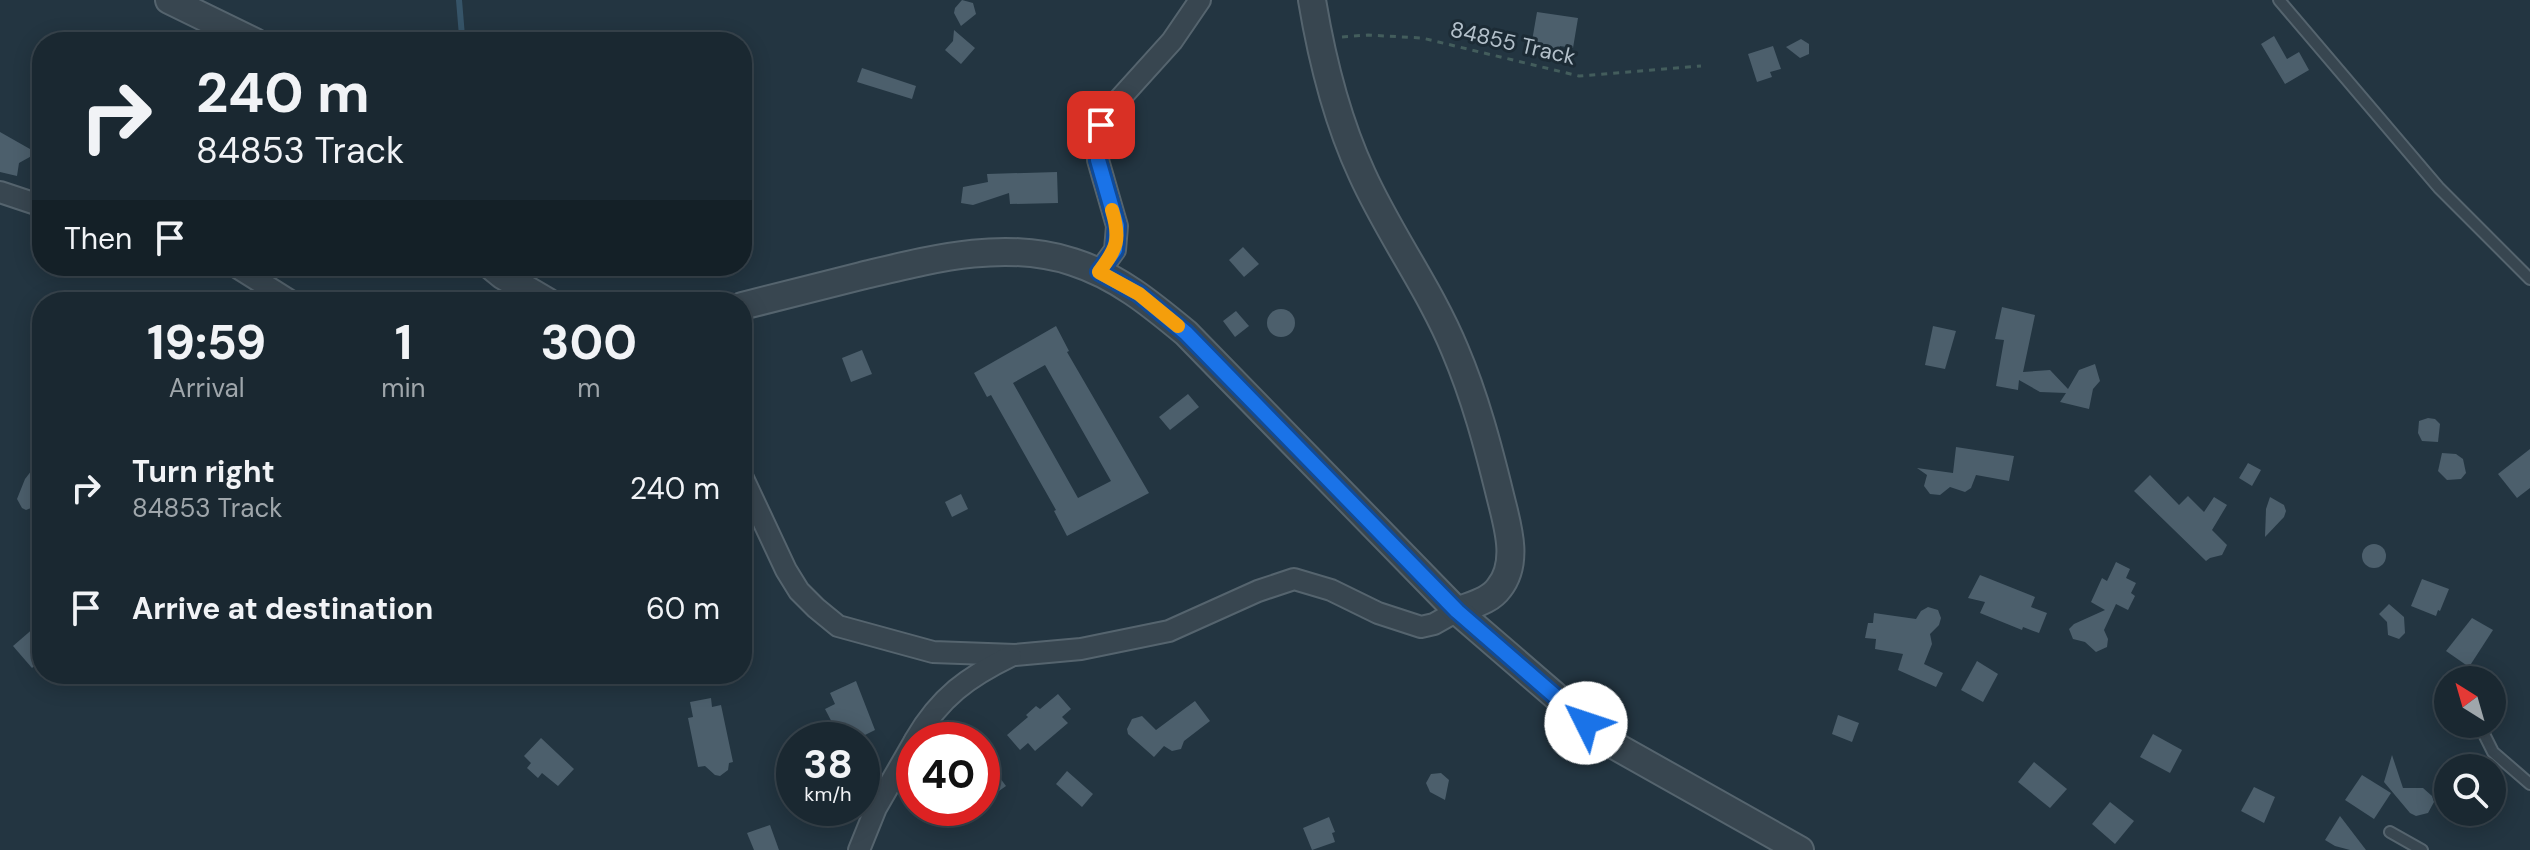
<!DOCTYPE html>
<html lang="en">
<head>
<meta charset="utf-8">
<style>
	body { margin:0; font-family:"DM Sans",sans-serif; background:#27343d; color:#f1f3f6; height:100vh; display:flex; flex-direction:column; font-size:30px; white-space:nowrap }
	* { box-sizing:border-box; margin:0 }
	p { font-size:26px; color:#9fa6ab }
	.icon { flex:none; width:44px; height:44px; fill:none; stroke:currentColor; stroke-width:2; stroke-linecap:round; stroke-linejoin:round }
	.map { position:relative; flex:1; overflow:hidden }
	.panel { position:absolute; left:32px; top:292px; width:720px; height:392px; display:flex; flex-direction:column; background:#1a2831; border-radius:32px; box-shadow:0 4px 20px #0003,0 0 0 2px #38444d }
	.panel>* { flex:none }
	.banner { position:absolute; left:32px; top:32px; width:720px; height:244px; border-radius:32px; box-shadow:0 4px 20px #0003,0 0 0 2px #38444d; background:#1a2831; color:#f1f3f6; overflow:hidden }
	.needle { width:52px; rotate:323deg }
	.controls { position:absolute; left:2434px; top:666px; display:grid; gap:16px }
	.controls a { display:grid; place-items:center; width:72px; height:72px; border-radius:50%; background:#1a2831; box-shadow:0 4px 20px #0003,0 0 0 2px #38444d; font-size:40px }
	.speed { position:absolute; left:776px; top:722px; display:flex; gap:16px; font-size:40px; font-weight:700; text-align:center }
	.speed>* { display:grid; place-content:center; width:104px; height:104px; border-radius:50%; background:#1a2831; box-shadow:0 4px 20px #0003,0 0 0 2px #38444d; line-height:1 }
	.speed small { font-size:20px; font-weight:400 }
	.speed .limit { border:12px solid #d22; background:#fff; color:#111 }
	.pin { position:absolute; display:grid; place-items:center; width:68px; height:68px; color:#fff; margin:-34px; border-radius:16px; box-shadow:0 4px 12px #0006 }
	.me { position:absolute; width:88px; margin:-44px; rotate:311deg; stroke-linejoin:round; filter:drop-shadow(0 0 6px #0008) }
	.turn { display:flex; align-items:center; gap:28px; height:168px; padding:0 32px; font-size:36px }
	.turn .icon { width:104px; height:104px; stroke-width:2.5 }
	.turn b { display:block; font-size:56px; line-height:68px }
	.then { display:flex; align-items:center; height:76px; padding:0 32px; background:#0003; gap:16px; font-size:30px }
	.eta { display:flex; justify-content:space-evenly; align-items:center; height:136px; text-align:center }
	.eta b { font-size:48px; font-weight:700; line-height:56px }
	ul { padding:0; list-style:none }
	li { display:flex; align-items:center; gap:24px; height:120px; padding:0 32px }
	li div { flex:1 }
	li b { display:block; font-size:30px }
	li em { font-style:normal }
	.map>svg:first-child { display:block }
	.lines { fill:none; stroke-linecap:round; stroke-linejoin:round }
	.stream { stroke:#365468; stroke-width:6 }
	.building { fill:#4c5f6c; fill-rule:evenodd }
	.service-casing { stroke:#55646e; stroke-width:14 }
	.minor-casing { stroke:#55646e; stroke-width:24 }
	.tertiary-casing { stroke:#55646e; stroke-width:30 }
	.path { stroke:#435d5c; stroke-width:3; stroke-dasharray:6 6; stroke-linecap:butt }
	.service { stroke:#384650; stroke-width:10 }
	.minor { stroke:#384650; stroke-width:20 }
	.tertiary { stroke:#384650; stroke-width:26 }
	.route-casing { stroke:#114b97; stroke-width:20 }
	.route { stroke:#1a73e8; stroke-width:14 }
	.slow { stroke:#f59e0b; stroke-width:14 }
	.labels { text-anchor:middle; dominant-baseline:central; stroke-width:6; stroke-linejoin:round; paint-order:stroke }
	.street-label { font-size:22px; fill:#b4c1cb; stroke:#1c2b35 }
</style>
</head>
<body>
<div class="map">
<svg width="2530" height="850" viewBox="0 0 2530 850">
	<rect width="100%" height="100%" fill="#233541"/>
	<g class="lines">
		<path class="stream" d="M459,0L462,36L466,42"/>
	</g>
	<g class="building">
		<path d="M962,0L973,3L976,14L961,26L954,13L955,8Z"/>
		<path d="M1537,12L1578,18L1573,48L1560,46L1559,51L1543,49V43L1532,41Z"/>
		<path d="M954,30L975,48L961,64L945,50L953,41Z"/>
		<path d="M2274,36L2287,59L2299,52L2309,70L2285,84L2261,44Z"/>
		<path d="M1801,39L1809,44V54L1800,58L1786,47Z"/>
		<path d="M1773,46L1781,69L1770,72L1772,77L1757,82L1748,54Z"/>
		<path d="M862,68L916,86L912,99L857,82Z"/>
		<path d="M0,132L37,153L19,163L17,176L0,172Z"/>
		<path d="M1057,172L1058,203L1010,204L1009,193L973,205L961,203L963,187L988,182L987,174Z"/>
		<path d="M1243,247L1259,264L1244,277L1229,260Z"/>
		<path d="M2002,307L2035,315L2023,372L2050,370L2068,389L2079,370L2095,364L2100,381L2093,389L2089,409L2060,402L2066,393L2040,392L2019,380L2018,390L1996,386L2004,340L1995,339Z"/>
		<circle cx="1281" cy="323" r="14"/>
		<path d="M1236,311L1249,326L1235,337L1223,321Z"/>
		<path d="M1056,326L1069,351L1067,352L1149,493L1067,536L1054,511L1056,510L991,395L987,397L974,373ZM1045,365L1111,481L1078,498L1013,383Z"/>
		<path d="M1933,326L1956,331L1945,369L1925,365Z"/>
		<path d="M862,350L872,374L851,382L842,358Z"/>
		<path d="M1188,394L1199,407L1170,430L1159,417Z"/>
		<path d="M2428,418L2435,419L2440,424L2438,442L2422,441L2418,433L2419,421Z"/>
		<path d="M1956,447L2014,456L2009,481L1976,475L1971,488L1965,492L1950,487L1940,495L1930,494L1924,486L1927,475L1917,468L1953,473Z"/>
		<path d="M2530,449V488L2517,498L2498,474Z"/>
		<path d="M2442,453L2456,454L2463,459L2466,473L2461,479L2447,480L2438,471Z"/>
		<path d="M42,457V492L36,506L26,510L22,508L17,499L25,479Z"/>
		<path d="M2248,463L2261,470L2252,486L2239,478Z"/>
		<path d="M2150,475L2179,505L2188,496L2204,512L2214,497L2227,505L2212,530L2227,545L2222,555L2210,558L2206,561L2134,491Z"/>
		<path d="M961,494L968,509L952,517L945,502Z"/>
		<path d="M2270,497L2284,505L2286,511L2284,517L2265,537L2266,509Z"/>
		<circle cx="2374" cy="556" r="12"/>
		<path d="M2116,562L2130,569L2126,578L2136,583L2131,593L2135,596L2128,610L2116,604L2104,630L2108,639L2107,647L2096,652L2085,642L2073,639L2069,629L2074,624L2105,610L2091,602L2102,578L2107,581Z"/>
		<path d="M1980,575L2035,597L2031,607L2047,613L2039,633L2023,627L2022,630L1980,613L1985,602L1968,598Z"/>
		<path d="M2422,579L2449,589L2440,611L2438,610L2436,616L2411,606Z"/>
		<path d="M2389,604L2404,617L2405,633L2399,639L2388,635L2387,622L2379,614Z"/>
		<path d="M1928,607L1938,610L1941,618L1939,625L1930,634L1932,644L1924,664L1943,673L1936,687L1898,670L1903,654L1875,649L1876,639L1865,638L1868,623H1873L1874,613L1916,619L1921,611Z"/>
		<path d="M2472,618L2493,630L2469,667L2446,651Z"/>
		<path d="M35,627L42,635V659L32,668L13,646Z"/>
		<path d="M1977,661L1998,674L1983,702L1961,690Z"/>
		<path d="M856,681L875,730L855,740L848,726L837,732L825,709L835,704L830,693Z"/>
		<path d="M1058,694L1071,709L1062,717L1068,723L1035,751L1028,743L1020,750L1007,735L1028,717L1026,715L1036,706L1040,709Z"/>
		<path d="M711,698L712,707L721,705L733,762L729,763L728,770L720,776L715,775L705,766L698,767L688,718L693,717L690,702Z"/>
		<path d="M1195,701L1210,721L1184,741L1181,749L1172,751L1164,746L1154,757L1128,734L1127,729L1132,719L1142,716L1156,730Z"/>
		<path d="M1838,715L1859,723L1852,742L1832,734Z"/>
		<path d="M2153,734L2182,750L2170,773L2140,757Z"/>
		<path d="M541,738L574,769L558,786L542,773L538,778L527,768L531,763L524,756Z"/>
		<path d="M2392,755L2403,788H2423L2432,796L2434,802L2428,813L2416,816L2410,813L2384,782Z"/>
		<path d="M2034,762L2067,789L2050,808L2018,782Z"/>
		<path d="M1067,771L1093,794L1082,807L1056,784Z"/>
		<path d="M1441,773L1449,780L1445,800L1430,792L1426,783L1431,774Z"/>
		<path d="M997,774L1006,786L982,803V785Z"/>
		<path d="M2362,775L2391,793L2374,819L2345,800Z"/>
		<path d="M2254,787L2275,797L2264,823L2241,811Z"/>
		<path d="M2110,802L2134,821L2115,844L2092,824Z"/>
		<path d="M2340,816L2366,850H2350L2335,846L2325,840Z"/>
		<path d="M1329,817L1335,832L1332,833L1335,842L1312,850L1303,828Z"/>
		<path d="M770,825L779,850H754L747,833Z"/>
	</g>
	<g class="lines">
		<g class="service-casing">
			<g id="service">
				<path d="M2279,0L2439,188L2530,279"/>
				<path d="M2479,724L2493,752L2530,784"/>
				<path d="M2390,832L2422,850"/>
			</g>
		</g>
		<g class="minor-casing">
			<g id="minor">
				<path d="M0,192L42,206"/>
				<path d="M235,266L292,302"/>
				<path d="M1099,272L1115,250L1117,226L1098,160L1101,125L1116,103L1172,41L1200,0"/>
				<path d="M742,476L786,570L799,591L816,608L838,626L933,652L1015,655L1081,649L1169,631L1258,591L1294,579L1331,590L1378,613L1421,627L1434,624L1457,611"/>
				<path d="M915,740C940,697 968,677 1011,656"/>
				<path d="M859,850L876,808L914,742"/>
			</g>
		</g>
		<g class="tertiary-casing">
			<g id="tertiary">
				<path d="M169,0L255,42"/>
				<path d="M1312,0C1322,60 1336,118 1362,174C1389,234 1430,289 1455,350C1475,397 1488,446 1500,495C1507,524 1520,562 1499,588C1490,601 1471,605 1457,611"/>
				<path d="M491,266L502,275L548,302"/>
				<path d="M742,306C782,296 821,286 861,276C928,260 1004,239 1073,262C1117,276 1151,304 1186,333L1457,611L1610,743L1800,850"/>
			</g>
		</g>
		<path class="path" d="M1342,37L1368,35L1422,38L1579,76L1701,66"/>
		<use href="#service" class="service"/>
		<use href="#minor" class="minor"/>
		<use href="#tertiary" class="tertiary"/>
	</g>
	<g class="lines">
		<g class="route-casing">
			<path id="route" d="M1101,125L1098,160L1117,226L1115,250L1099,272L1139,294L1186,333L1457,611L1586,723"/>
		</g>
		<use href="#route" class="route"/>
		<path class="slow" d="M1112,210C1121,240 1117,248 1099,272L1139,294L1178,326"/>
	</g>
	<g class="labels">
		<g class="street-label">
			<text transform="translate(1513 43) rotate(13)">84855 Track</text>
		</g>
	</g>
</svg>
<div class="controls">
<a><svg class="needle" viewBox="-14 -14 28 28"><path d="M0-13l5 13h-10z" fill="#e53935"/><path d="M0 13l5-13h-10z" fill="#9fa6ab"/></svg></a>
<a><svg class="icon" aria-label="search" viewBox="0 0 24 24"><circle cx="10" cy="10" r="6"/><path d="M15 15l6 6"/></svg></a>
</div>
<div class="speed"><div>38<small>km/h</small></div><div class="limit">40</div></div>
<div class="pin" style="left:1101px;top:125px;background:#d93025"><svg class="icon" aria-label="arrive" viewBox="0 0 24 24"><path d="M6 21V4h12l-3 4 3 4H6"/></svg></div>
<svg class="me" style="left:1586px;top:723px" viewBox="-20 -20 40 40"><circle r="19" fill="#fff"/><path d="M0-13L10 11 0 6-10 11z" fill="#1a73e8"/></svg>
<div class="banner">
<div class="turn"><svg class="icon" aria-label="right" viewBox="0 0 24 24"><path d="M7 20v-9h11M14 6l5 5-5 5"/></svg><div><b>240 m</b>84853 Track</div></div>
<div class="then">Then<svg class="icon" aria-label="arrive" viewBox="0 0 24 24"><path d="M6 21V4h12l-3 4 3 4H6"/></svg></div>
</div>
<section class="panel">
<div class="eta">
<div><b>19:59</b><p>Arrival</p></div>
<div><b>1</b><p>min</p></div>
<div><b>300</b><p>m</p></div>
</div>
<ul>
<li><svg class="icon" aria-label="right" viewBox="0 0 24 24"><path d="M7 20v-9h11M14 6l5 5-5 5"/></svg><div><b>Turn right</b><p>84853 Track</p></div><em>240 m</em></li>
<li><svg class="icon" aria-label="arrive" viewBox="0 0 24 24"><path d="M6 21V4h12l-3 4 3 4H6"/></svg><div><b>Arrive at destination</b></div><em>60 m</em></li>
</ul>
</section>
</div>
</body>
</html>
